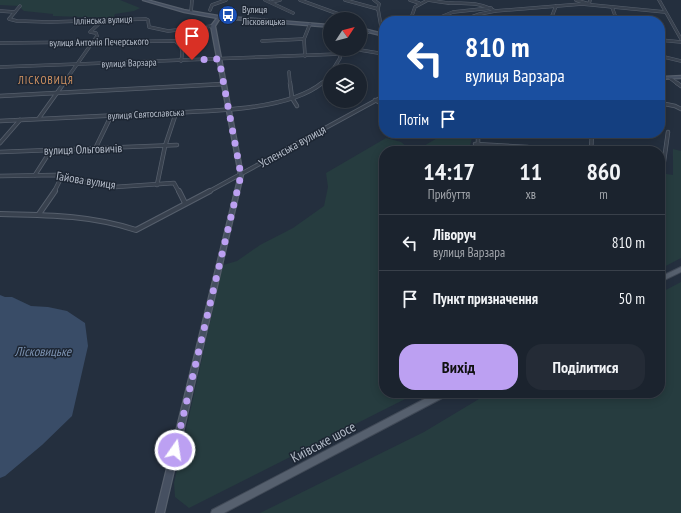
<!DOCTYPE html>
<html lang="uk">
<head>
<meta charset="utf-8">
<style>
	body { margin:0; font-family:"PT Sans Narrow",sans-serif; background:#242b36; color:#f1f3f6; height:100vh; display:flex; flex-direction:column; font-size:15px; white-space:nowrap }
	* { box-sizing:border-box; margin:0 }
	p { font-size:13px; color:#a0a4aa }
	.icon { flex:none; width:22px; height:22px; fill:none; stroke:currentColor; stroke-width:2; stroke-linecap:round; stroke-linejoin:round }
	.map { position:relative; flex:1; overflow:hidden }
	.panel { position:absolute; left:379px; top:146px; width:286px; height:252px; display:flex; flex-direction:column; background:#1b232e; border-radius:16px; box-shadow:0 2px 10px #0003,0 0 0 1px #39404a }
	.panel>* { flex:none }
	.hud { position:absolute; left:379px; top:16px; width:286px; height:122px; border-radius:16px; box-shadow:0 2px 10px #0003,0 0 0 1px #39404a; background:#1a4fa0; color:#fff; overflow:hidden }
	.needle { width:26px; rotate:54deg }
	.fabs { position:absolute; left:323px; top:12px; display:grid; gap:8px }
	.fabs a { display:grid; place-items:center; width:44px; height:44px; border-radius:50%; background:#1b232e; box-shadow:0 2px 10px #0003,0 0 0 1px #39404a; font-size:20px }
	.pin { position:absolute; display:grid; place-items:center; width:34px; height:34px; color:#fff; margin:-41px -17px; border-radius:50% 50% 50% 0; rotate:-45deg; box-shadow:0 0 4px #0007 }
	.pin .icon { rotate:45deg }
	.me { position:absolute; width:44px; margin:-22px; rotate:13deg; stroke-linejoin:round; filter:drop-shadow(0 0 3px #0008) }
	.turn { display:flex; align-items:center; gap:14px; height:84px; padding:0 20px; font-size:18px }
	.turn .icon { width:52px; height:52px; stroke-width:2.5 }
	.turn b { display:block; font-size:28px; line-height:34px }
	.then { display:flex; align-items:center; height:38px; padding:0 20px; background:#0003; gap:8px; font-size:15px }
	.eta { display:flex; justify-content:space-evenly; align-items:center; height:68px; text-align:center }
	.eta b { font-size:24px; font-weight:800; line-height:28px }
	.cta { display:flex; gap:8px; margin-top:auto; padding:8px 20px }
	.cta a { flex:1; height:46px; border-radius:16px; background:#bca0f2; color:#111; font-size:16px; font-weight:800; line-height:46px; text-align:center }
	.cta a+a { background:#242b36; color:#f1f3f6 }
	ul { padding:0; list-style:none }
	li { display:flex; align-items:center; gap:12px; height:56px; padding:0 20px; border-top:1px solid #39404a }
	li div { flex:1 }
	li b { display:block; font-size:15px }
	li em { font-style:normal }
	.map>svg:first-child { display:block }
	.green { fill:#263c3f }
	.water { fill:#394c67 }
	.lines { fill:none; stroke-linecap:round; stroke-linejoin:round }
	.minor-far2-casing { stroke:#565f6c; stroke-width:3.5 }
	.minor-far1-casing { stroke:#565f6c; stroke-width:4.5 }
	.minor-casing { stroke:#565f6c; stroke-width:6 }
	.secondary-casing { stroke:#565f6c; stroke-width:2.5 }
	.primary-casing { stroke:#414a57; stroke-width:2 }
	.minor-far2 { stroke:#38414e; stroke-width:2.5 }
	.minor-far1 { stroke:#38414e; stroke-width:3 }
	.minor { stroke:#38414e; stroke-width:4 }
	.secondary { fill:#465061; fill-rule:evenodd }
	.primary { fill:#56606e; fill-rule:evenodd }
	.shaded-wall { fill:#303945 }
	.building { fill:#455162; stroke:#303945 }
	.route { stroke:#bca0f2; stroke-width:7; stroke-dasharray:0 12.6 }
	.labels { text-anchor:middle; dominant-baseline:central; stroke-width:3; stroke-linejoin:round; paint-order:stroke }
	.far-poi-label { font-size:10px; fill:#b4bcc9; stroke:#1d2633; text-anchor:start }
	.far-street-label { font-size:10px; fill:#b4bcc9; stroke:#1d2633 }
	.far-neighbourhood-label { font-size:11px; letter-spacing:1px; fill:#d59563; stroke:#1d2633 }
	.street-label { font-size:12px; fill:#b4bcc9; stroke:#1d2633 }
	.water-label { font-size:13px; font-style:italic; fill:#7c92b1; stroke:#1d2633 }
	.near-street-label { font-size:14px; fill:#b4bcc9; stroke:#1d2633 }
</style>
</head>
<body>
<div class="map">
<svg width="681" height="513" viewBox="0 0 681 513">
	<rect width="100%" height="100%" fill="#242f3e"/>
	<g class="green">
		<path d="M0,0H120L140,8L134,11L115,14L113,18L53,16V14L24,11L19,6L0,5Z"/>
		<path d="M446,133H473L470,146L537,151H415Z"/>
		<path d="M386,138L401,142L412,151H384V393H417L189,508L175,497L174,483L223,265L237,261L260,245L293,228L324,206L328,187L326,173Z"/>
		<path d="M673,149L681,151V258L660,269V173L673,175Z"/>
		<path d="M681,282V513H260L424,432L489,393H660V293Z"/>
	</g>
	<path class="water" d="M0,295L5,297H12L31,306L48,307L67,311L85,323L88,346L72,416L42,445L5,476L0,478Z"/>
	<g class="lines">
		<g class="minor-far2-casing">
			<g id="minor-far2">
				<path d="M265,0L293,13"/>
				<path d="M300,0L344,16"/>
				<path d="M345,0L378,9"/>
				<path d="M374,0L379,4L378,9L382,32"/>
				<path d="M410,0L419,3"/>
				<path d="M428,0C436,1 443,3 451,3C468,4 480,2 495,11"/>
				<path d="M576,0L589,4L590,0"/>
				<path d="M659,0L681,39"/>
				<path d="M272,2L280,0"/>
				<path d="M612,7L617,21"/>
				<path d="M210,10L212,5L226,0"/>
				<path d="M0,11L15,12L9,19L17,21L50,22L146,19L148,20L149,27L168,31L213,26"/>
				<path d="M15,12L20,6"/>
				<path d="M191,12L192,0"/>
				<path d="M441,17L453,12L491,8"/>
				<path d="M410,21L415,7L428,0"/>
				<path d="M460,21L480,14L495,11L582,4L665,12"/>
				<path d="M550,21L556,6"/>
				<path d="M360,38L369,31"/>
				<path d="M660,40L681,42"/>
				<path d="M262,41L304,39"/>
				<path d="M0,43L175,41C183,46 183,52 181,61"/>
				<path d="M354,49L384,54"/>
				<path d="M305,56L304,39L310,24"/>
				<path d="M660,56L681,61"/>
				<path d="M0,67L340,54"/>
				<path d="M332,71L340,58V54L346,49"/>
				<path d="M289,72L290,84"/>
				<path d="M670,78L678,84"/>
				<path d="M63,84L97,36L96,33L90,32L102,21"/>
				<path d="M321,84L330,75"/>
			</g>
		</g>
		<g class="minor-far1-casing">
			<g id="minor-far1">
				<path d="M290,83L292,98L297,106"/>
				<path d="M677,83L681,86"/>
				<path d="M0,96L224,84"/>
				<path d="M375,100L384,105"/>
				<path d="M660,103L675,106L681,109"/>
				<path d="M39,118L64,83"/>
				<path d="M0,121C47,119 95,116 142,114C191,111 284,114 322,83"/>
				<path d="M435,133H438"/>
				<path d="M478,133V145"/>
				<path d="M0,143L20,120"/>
				<path d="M475,144L527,147L557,151"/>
				<path d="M95,149L111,116"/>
				<path d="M591,151L592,133"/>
				<path d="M0,152L177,145"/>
				<path d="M660,170L663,168L668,132"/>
				<path d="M35,175L51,150"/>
				<path d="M0,176L56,175L89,183L115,187L174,183L179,192"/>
				<path d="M157,185L165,146L176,113"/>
				<path d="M54,192L62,176"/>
				<path d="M208,192L384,96"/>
			</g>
		</g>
		<g class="minor-casing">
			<g id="minor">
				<path d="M179,191L185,203"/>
				<path d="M0,214C47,215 91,215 136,230L210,191"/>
				<path d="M39,214L55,191"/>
			</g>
		</g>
		<g class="secondary-casing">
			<g id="secondary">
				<path d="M143,0H147L184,10L219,16L330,25V27L220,18L215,26L243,175L164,513H156L239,175L211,26L217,18L184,12Z"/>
				<path d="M360,28L384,34V36L360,30Z"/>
				<path d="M681,76V78L660,79V77Z"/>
			</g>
		</g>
		<g class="primary-casing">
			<g id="primary">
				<path d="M681,267V272L660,282V277Z"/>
				<path d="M436,393H447L446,396L224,513H211L212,510Z"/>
			</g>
		</g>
		<use href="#minor-far2" class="minor-far2"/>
		<use href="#minor-far1" class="minor-far1"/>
		<use href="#minor" class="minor"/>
		<use href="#secondary" class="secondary"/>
		<use href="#primary" class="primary"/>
	</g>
	<path class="shaded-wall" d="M208,28L209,32L202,33L201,29Z"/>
	<path class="building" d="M208,25V28L201,29V26Z"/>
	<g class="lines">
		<path class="route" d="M175,450L241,175L219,59L192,60"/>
	</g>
	<defs>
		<g id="bus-disc" transform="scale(1)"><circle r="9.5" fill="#1a4fb4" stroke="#1d2633"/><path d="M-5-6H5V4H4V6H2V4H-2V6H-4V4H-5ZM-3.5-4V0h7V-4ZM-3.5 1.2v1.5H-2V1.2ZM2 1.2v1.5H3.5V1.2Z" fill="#fff"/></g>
	</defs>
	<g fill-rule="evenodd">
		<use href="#bus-disc" x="228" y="15"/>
	</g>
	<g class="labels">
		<g class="far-poi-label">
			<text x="242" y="9">Вулиця<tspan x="242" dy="12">Лісковицька</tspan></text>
		</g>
		<g class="far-street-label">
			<text transform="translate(103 20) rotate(-2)">Іллінська вулиця</text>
			<text transform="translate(99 42) rotate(-1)">вулиця Антонія Печерського</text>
			<text transform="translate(129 63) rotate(-2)">вулиця Варзара</text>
			<text transform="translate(146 114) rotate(-3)">вулиця Святославська</text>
		</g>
		<g class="far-neighbourhood-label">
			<text x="46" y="80">ЛІСКОВИЦЯ</text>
		</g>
		<g class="street-label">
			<text transform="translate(292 146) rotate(-29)">Успенська вулиця</text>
			<text transform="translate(83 149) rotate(-2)">вулиця Ольговичів</text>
			<text transform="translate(86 180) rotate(9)">Гайова вулиця</text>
		</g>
		<g class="water-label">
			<text x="43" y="351">Лісковицьке</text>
		</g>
		<g class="near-street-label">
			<text transform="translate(323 442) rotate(-28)">Київське шосе</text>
		</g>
	</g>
</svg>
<div class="fabs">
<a><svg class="needle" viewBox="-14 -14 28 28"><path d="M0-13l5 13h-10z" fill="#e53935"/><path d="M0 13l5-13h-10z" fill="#a0a4aa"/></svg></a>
<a><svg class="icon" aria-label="layers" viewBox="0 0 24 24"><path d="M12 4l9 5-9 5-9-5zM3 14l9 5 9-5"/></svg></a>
</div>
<div class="pin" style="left:192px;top:60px;background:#d93025"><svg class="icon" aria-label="arrive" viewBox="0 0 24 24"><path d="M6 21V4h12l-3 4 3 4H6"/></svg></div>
<svg class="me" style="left:175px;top:450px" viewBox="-20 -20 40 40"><circle r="17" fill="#bca0f2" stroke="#fff" stroke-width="3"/><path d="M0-11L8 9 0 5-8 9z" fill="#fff"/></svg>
<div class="hud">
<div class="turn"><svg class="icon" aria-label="left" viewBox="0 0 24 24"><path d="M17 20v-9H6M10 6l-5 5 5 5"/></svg><div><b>810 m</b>вулиця Варзара</div></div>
<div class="then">Потім<svg class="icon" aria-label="arrive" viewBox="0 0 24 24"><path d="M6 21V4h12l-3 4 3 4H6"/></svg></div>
</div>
<section class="panel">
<div class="eta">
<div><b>14:17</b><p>Прибуття</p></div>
<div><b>11</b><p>хв</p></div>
<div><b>860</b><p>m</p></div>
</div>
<ul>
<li><svg class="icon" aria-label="left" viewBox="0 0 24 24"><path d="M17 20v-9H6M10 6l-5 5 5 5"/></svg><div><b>Ліворуч</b><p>вулиця Варзара</p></div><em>810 m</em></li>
<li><svg class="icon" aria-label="arrive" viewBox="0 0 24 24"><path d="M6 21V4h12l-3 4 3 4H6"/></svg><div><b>Пункт призначення</b></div><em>50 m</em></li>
</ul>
<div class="cta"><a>Вихід</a><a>Поділитися</a></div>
</section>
</div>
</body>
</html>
